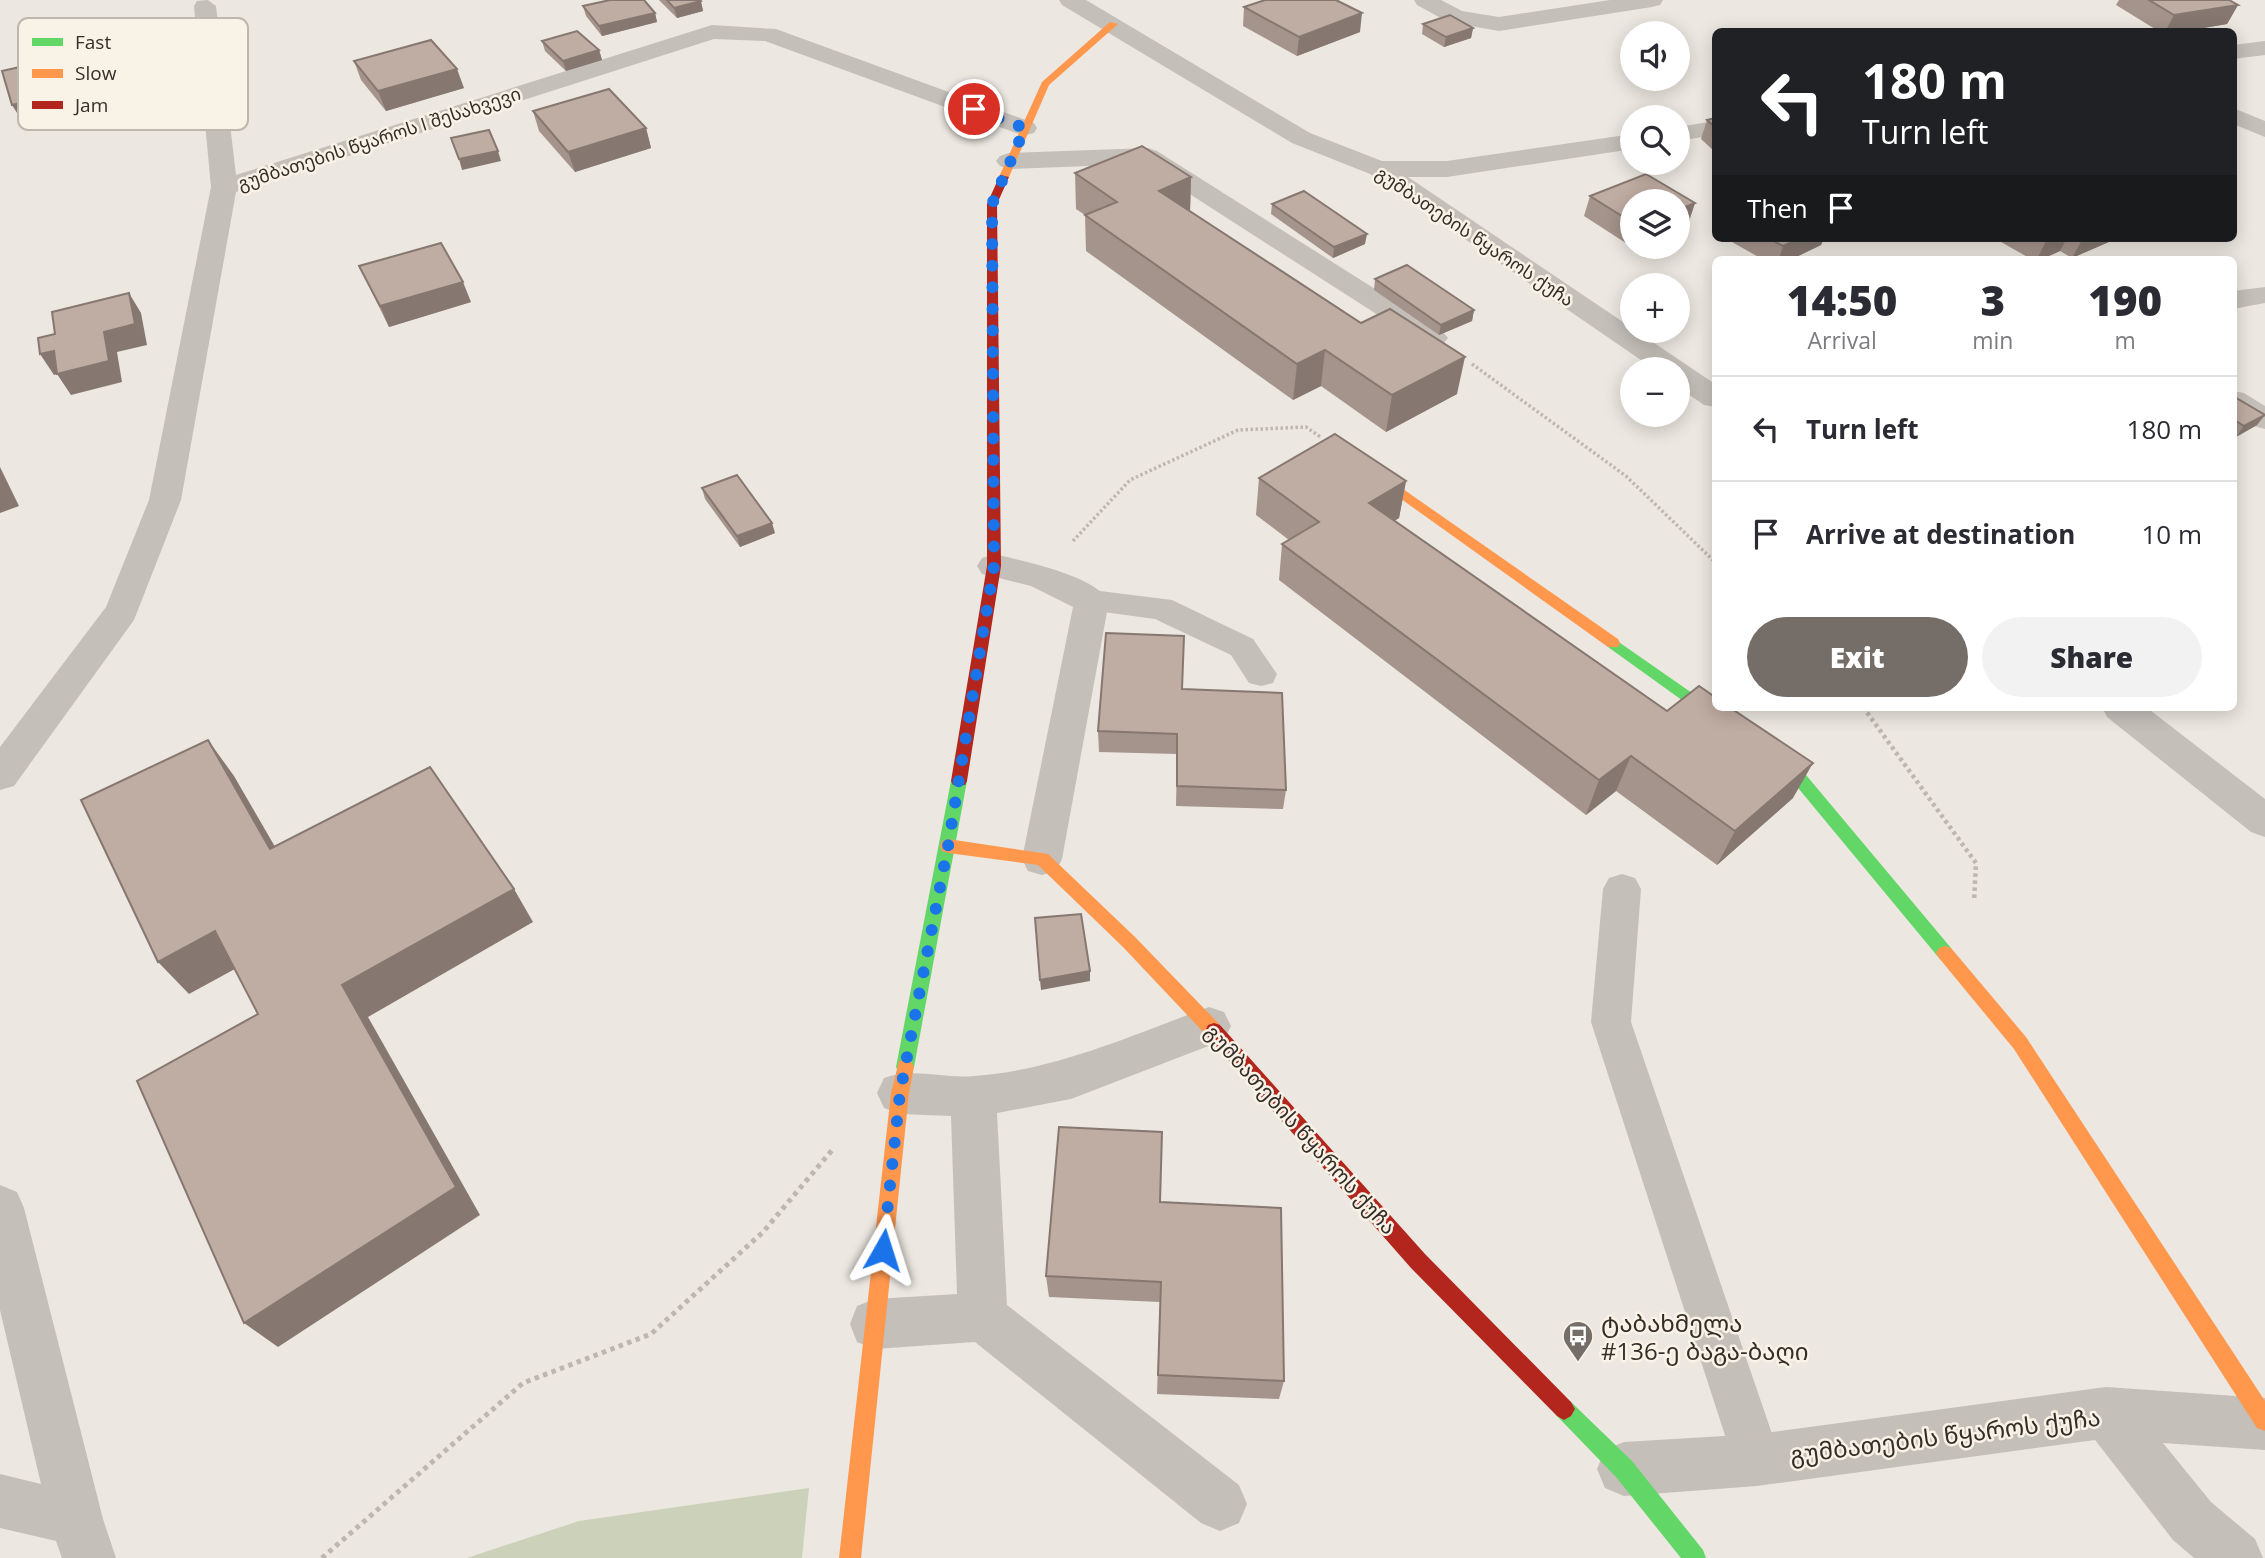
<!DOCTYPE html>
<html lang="en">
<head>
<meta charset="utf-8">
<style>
	body { margin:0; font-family:"Open Sans","Noto Sans Georgian",sans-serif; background:#f2f2f3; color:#2b2b33; height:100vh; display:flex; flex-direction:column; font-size:26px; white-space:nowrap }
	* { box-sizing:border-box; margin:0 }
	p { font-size:23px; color:#7c7c81 }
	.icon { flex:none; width:38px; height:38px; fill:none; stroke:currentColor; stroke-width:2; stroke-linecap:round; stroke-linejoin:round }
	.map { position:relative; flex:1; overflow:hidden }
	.drawer { position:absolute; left:1712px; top:256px; width:525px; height:455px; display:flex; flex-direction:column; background:#fff; border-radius:10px; box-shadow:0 4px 18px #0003 }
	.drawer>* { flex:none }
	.banner { position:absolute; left:1712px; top:28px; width:525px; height:214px; border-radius:10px; box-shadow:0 4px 18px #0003; background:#202124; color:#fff; overflow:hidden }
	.fabs { position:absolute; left:1620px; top:21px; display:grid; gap:14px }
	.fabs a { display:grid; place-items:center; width:70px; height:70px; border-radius:50%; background:#fff; box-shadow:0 4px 18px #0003; font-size:35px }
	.pin { position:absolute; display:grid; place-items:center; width:60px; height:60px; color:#fff; margin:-30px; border:4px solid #fff; border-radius:50%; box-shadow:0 2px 7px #0007 }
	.me { position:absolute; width:77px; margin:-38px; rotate:6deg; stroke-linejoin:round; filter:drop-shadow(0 0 5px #0008) }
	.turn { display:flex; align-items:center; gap:24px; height:147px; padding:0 35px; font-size:32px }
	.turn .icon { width:91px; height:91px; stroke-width:2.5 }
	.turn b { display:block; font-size:49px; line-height:60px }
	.then { display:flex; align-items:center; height:66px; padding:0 35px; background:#0003; gap:14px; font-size:26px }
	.eta { display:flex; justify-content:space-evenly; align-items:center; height:119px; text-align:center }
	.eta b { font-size:42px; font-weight:800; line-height:49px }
	.cta { display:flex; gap:14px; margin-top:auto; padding:14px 35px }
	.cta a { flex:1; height:80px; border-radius:42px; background:#756e68; color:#fff; font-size:28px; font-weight:800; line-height:80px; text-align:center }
	.cta a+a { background:#f2f2f3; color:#2b2b33 }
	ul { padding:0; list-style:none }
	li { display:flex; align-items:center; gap:21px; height:105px; padding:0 35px; border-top:2px solid #e1e1e2 }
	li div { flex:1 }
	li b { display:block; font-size:26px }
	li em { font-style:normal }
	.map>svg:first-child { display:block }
	.green { fill:#ccd2ba }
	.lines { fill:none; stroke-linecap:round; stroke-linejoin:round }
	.path-far2 { stroke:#beb7b1; stroke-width:3.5; stroke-dasharray:2.5 2.5; stroke-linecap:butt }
	.path-far1 { stroke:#beb7b1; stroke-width:4.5; stroke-dasharray:3.5 3.5; stroke-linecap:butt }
	.path { stroke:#beb7b1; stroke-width:5; stroke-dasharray:4.5 4.5; stroke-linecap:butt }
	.lane { fill:#c5bfb9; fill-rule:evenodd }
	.street { fill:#c5bfb9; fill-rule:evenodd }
	.fast { fill:#63d668; fill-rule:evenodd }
	.slow { fill:#ff974d; fill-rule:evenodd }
	.jam { fill:#b3261e; fill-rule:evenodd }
	.wall { fill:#a4948b }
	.shaded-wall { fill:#867871 }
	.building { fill:#bfaca2; stroke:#867871; stroke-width:2 }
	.route { stroke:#1a73e8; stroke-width:12; stroke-dasharray:0 21.6 }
	.labels { text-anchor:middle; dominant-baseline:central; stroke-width:5; stroke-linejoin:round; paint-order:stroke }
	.far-street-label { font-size:18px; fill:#352d27; stroke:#f9f2e7 }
	.street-label { font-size:21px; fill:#352d27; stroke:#f9f2e7 }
	.near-poi-label { font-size:24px; fill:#352d27; stroke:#f9f2e7; text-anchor:start }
	.near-street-label { font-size:24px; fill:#352d27; stroke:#f9f2e7 }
	.key { fill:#f9f2e7; stroke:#beb7ad; stroke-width:2 }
	.key-label { font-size:19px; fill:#352d27 }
</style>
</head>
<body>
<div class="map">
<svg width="2265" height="1558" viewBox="0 0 2265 1558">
	<rect width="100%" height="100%" fill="#ece7e0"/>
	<path class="green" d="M809,1488L802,1558H467L579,1521Z"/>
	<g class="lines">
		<g class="path-far2">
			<path d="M1472,364L1626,476L1715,562"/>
			<path d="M1073,541L1130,480L1238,430L1306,427L1322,438"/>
		</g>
		<path class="path-far1" d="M1863,707L1976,863L1974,901"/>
		<path class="path" d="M322,1558L523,1383L651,1334L763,1232L833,1149"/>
		<g class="lane">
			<path d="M1092,590L1172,600L1253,639L1277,674L1273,683L1261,686L1249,683L1231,655L1155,619L1081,609L1076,601L1081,593Z"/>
			<path d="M1622,874L1635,878L1641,889L1631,1022L1781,1460L1774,1477L1757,1484L1740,1477L1733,1460L1591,1022L1603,889L1609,878Z"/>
		</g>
		<g class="street">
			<path d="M208,0L216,6L236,175L712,25L776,29L1034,123L1037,128L1034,133L1025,135L1016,133L765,41L714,39L236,192L181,500L134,620L14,786L0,790V747L106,607L149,500L211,187L194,6L197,1Z"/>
			<path d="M1059,0H1086L1310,133L1382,161H1447L1633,134V149L1447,177H1408L1715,384V407L1704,405L1678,387V369H1654L1370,174L1292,143L1062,5Z"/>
			<path d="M1414,0H1441L1462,11L1499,17L1610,0H1663L1660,5L1652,7L1499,31L1448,22L1417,5Z"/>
			<path d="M2265,41V55L2233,59V45Z"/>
			<path d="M2233,108L2265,121V137L2233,124Z"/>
			<path d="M1715,121V135L1678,141V127Z"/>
			<path d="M1148,148L1157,151L1443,332L1448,338L1443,344L1433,347L1423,344L1143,164L1009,169L1000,166L996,161L1000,156L1009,153Z"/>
			<path d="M2265,287V303L2233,309V291Z"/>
			<path d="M2233,391L2244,393L2265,406V429L2254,426L2233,413Z"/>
			<path d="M994,554C1023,561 1094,575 1109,601L1062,859L1056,871L1042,875L1028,871L1022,859L1073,607L1031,586L982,574L977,566L982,558Z"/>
			<path d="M2102,707H2146L2265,799V837L2251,832L2107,717Z"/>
			<path d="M1209,1007L1224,1012L1231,1026L1224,1040L1071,1099L997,1113L1007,1305L1239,1485L1247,1504L1239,1523L1220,1531L1201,1523L975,1342L875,1349L857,1342L850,1324L857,1306L875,1299L957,1294L951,1116L900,1114L884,1108L877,1093L884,1078C913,1067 943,1079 974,1076C1057,1070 1132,1035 1209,1007Z"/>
			<path d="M0,1185L17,1192L24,1208L103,1519L116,1558H62L56,1541L0,1528V1474L41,1484L0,1310Z"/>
			<path d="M2106,1387L2265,1398V1450L2163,1443L2211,1502L2255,1539L2263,1558H2194L2173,1540L2095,1440L1757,1486L1624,1496L1605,1488L1597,1469L1605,1450L1624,1442L1757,1434Z"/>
		</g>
		<g class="fast">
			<path d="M1613,638L1801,769L1951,948L1954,953L1951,958L1945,960L1939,958L1789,777L1608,647L1606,643Z"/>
			<path d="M959,775L965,777L967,781L914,1067L911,1073L905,1075L899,1073L896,1067L951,781L953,777Z"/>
			<path d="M1564,1398L1571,1402L1632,1461L1703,1550L1706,1558H1681L1616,1477L1557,1416L1553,1409L1557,1402Z"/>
		</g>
		<g class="slow">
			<path d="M1110,22L1118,24L1049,85L1009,177L1000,179L999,177L1042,82Z"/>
			<path d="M1360,459L1618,639L1620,643L1618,647H1608L1355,466L1353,463Z"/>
			<path d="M948,839L1048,854L1135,937L1220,1025L1223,1031L1220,1037L1214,1039L1208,1037L1123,947L1038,865L948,853L942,851L940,846L942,841Z"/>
			<path d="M1945,946L1951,948L2026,1037L2265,1401V1431L2257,1428L2014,1049L1939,958L1936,953L1939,948Z"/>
			<path d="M905,1059L911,1061L914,1067L909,1093L861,1558H839L891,1093L899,1061Z"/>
		</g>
		<g class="jam">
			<path d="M1000,175L1009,177L997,204L1001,566L967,781L965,785H953L951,781L987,566V204Z"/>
			<path d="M1214,1023L1220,1025L1425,1254L1571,1402L1575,1409L1571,1416L1564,1420L1557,1416L1411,1268L1208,1037L1205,1031L1208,1025Z"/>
		</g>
	</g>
	<g class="wall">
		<path d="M659,0H700L703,11L677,18Z"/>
		<path d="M2119,0H2229L2238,5L2227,24L2180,32H2160L2116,5Z"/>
		<path d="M583,6L655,13L657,22L602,36L586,16Z"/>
		<path d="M1244,7L1360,32L1297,56L1243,26Z"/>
		<path d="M1423,24L1473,28L1471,38L1444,47L1422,34Z"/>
		<path d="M542,41L599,50L602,60L566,71L545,51Z"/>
		<path d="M354,61L464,88L386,111L361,80Z"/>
		<path d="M533,111L646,128L651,148L575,172L539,131Z"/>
		<path d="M1715,118V152L1701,139L1707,120Z"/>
		<path d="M1075,173L1191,177L1190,211L1361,323L1457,394L1386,432L1321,386L1293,400L1086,251L1085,215L1076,209Z"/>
		<path d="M1590,196L1695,203L1688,224L1633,201L1632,247L1584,216Z"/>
		<path d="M1272,204L1365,244L1333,258L1271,214Z"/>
		<path d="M1725,238H1824L1821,245L1792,259H1762Z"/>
		<path d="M1994,238H2118L2072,258L2060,251L2042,259H2031Z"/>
		<path d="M359,266L471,302L389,327Z"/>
		<path d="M1375,279L1474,310L1472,321L1439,335L1374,290Z"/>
		<path d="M2233,396L2257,425L2236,437L2233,435Z"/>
		<path d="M1259,478L1406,481L1399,518L1394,521L1793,798L1717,865L1616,791L1586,815L1279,580L1282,544L1289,540L1256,515Z"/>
		<path d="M702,488L775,533L740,547L705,499Z"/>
		<path d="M1182,689L1286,790L1283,809L1176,806L1177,754L1099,752L1098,731Z"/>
		<path d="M1160,1202L1284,1381L1279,1399L1157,1394L1160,1302L1049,1297L1046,1276Z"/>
	</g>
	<g class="shaded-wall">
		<path d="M701,1L703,11L677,18L674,8Z"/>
		<path d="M2238,5L2227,24L2180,32H2165L2174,15Z"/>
		<path d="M655,13L657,22L602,36L599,26Z"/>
		<path d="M1362,13L1360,32L1297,56L1299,37Z"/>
		<path d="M1473,28L1471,38L1444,47L1446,37Z"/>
		<path d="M599,50L602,60L566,71L563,61Z"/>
		<path d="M78,54L88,73L102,106L24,124L12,105Z"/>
		<path d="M457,69L464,88L386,111L378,91Z"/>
		<path d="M646,128L651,148L575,172L568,152Z"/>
		<path d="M498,151L501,161L462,170L459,159Z"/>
		<path d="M1191,177L1190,213L1159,191Z"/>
		<path d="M1695,203L1688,224L1678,228V210Z"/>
		<path d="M1367,234L1365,244L1333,258L1334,247Z"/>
		<path d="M1801,238H1824L1821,245L1792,259H1779L1783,246Z"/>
		<path d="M2054,238H2067L2060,251L2042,259H2037L2046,241Z"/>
		<path d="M2083,238H2118L2072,258Z"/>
		<path d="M463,282L471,302L389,327L380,306Z"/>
		<path d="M129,293L141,313L147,345L117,352L122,382L71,395L57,374Z"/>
		<path d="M1474,310L1472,321L1439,335L1441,325Z"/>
		<path d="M1325,350L1321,386L1293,400L1297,364Z"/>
		<path d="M54,351L68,371L54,375L40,354Z"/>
		<path d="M1465,357L1457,394L1386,432L1392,395Z"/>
		<path d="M2265,415L2257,425L2236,437L2244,426Z"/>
		<path d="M0,467L19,506L0,513Z"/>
		<path d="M1406,481L1399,518L1363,540L1369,503Z"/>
		<path d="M772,523L775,533L740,547L737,536Z"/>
		<path d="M208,740L234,776L296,883L270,849Z"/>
		<path d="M1631,756L1616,791L1586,815L1599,780Z"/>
		<path d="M1813,763L1793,798L1717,865L1735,831Z"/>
		<path d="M514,889L533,922L368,1017L480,1215L278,1347L244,1323L342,985Z"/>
		<path d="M215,931L244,964L189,994L158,962Z"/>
		<path d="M1090,971V981L1041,990L1040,980Z"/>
	</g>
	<g class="building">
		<path d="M610,0H644L655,13L599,26L583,6Z"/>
		<path d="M667,0H700L701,1L674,8Z"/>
		<path d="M1265,0H1336L1362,13L1299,37L1244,7Z"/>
		<path d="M2149,0H2229L2238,5L2174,15Z"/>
		<path d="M1450,15L1473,28L1446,37L1423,24Z"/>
		<path d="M577,31L599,50L563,61L542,41Z"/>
		<path d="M431,40L457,69L378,91L354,61Z"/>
		<path d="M78,54L91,86L12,105L2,71Z"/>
		<path d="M609,89L646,128L568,152L533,111Z"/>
		<path d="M1715,118V127L1707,120Z"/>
		<path d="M489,130L498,151L459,159L451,138Z"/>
		<path d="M1142,146L1191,177L1159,191L1361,323L1390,309L1465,357L1392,395L1325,350L1297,364L1085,215L1117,202L1075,173Z"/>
		<path d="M1646,174L1695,203L1678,210V201H1633V223L1590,196Z"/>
		<path d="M1304,191L1367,234L1334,247L1272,204Z"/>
		<path d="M1768,238H1801L1783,246Z"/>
		<path d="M2040,238H2054L2046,241Z"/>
		<path d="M441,243L463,282L380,306L359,266Z"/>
		<path d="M1407,265L1474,310L1441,325L1375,279Z"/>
		<path d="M129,293L135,324L104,332L109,361L57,374L54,351L40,354L38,338L55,334L52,312Z"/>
		<path d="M2233,396L2265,415L2244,426L2233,419Z"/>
		<path d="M1335,434L1406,481L1369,503L1667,711L1699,686L1715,697V707H1729L1813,763L1735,831L1631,756L1599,780L1282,544L1319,522L1259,478Z"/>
		<path d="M737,475L772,523L737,536L702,488Z"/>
		<path d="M1106,633L1184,636L1182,689L1282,693L1286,790L1177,786V734L1098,731Z"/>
		<path d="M208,740L270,849L430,767L514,889L342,985L456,1187L244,1323L137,1081L258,1014L215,931L158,962L81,800Z"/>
		<path d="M1081,914L1090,971L1040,980L1035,918Z"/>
		<path d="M1059,1127L1162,1132L1160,1202L1281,1208L1284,1381L1158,1375L1161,1282L1046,1276Z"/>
	</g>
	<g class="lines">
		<path class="route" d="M883,1250L900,1093L948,846L994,566L992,204L1025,128L974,109"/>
	</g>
	<defs>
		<g id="bus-pin" transform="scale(1.575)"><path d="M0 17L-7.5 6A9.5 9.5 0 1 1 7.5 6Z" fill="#756e68" stroke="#f9f2e7"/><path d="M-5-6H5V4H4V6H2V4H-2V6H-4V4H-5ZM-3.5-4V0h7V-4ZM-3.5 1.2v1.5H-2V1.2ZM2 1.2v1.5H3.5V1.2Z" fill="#fff"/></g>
	</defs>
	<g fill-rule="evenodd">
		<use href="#bus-pin" x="1578" y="1336"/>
	</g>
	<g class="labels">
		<g class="far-street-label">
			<text transform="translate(379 138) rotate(-18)">გუმბათების წყაროს I შესახვევი</text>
			<text transform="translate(1475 236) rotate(34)">გუმბათების წყაროს ქუჩა</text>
		</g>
		<g class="street-label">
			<text transform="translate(1301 1129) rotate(48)">გუმბათების წყაროს ქუჩა</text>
		</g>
		<g class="near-poi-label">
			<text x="1601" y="1322">ტაბახმელა<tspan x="1601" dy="28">#136-ე ბაგა-ბაღი</tspan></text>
		</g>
		<g class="near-street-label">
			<text transform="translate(1945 1435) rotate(-7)">გუმბათების წყაროს ქუჩა</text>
		</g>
	</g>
	<rect x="18" y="18" width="230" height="112" rx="10" class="key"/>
	<rect x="32" y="38" width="31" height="8" fill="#63d668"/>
	<rect x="32" y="69" width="31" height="9" fill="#ff974d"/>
	<rect x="32" y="101" width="31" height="8" fill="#b3261e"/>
	<g class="key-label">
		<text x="75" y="49">Fast</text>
		<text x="75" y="80">Slow</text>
		<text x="75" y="112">Jam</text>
	</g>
</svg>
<div class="fabs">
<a><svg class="icon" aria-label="sound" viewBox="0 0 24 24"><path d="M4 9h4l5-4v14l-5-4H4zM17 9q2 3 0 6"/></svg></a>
<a><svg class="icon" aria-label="search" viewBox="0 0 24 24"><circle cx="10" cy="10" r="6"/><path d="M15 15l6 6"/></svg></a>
<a><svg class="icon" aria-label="layers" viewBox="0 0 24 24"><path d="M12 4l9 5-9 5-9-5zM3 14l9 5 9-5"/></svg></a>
<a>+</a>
<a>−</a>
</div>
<div class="pin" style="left:974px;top:109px;background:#d93025"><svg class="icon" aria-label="arrive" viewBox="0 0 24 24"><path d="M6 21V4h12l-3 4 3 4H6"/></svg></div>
<svg class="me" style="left:883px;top:1250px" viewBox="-20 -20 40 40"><path d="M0-17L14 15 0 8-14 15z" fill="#1a73e8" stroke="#fff" stroke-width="4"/></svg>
<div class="banner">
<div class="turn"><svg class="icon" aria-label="left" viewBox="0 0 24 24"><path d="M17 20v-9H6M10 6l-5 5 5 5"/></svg><div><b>180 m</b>Turn left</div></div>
<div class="then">Then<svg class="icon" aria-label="arrive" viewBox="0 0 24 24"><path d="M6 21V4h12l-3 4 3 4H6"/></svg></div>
</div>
<section class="drawer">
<div class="eta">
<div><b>14:50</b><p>Arrival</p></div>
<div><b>3</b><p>min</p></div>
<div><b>190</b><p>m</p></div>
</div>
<ul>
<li><svg class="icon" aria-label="left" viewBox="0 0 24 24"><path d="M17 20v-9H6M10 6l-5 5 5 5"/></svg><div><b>Turn left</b></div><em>180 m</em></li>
<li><svg class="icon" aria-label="arrive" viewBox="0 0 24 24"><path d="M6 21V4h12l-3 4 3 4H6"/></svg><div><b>Arrive at destination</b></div><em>10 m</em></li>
</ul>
<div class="cta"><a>Exit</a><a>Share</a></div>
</section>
</div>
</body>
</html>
